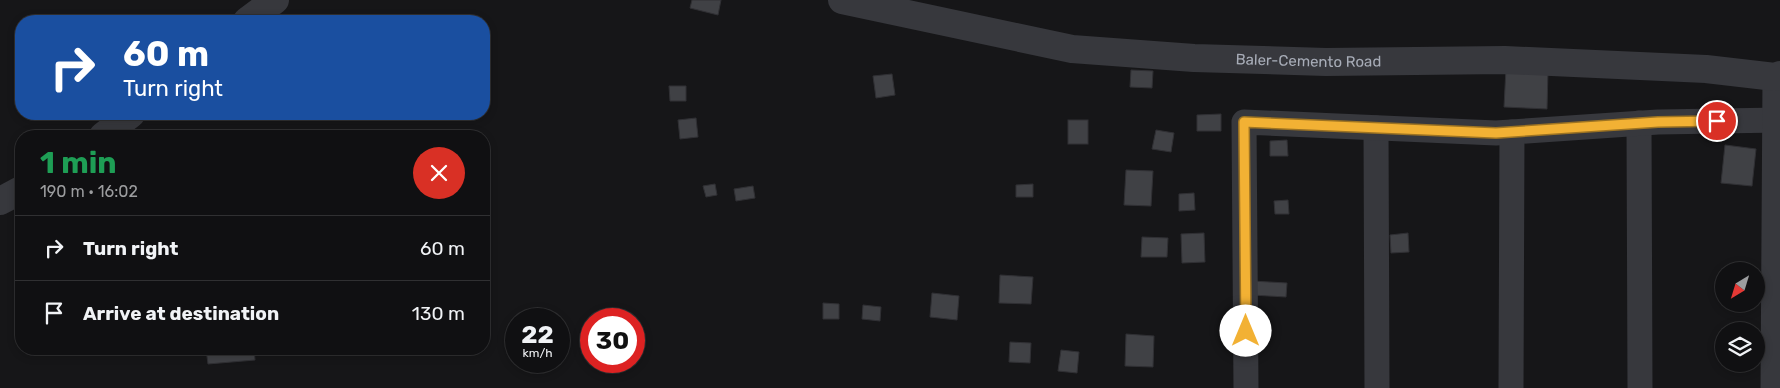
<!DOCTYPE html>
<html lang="en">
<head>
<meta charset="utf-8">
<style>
	body { margin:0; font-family:Rubik,sans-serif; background:#19191b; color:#f1f3f6; height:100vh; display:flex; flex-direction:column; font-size:19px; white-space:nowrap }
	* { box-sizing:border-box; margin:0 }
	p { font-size:16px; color:#9c9d9f }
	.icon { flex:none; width:28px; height:28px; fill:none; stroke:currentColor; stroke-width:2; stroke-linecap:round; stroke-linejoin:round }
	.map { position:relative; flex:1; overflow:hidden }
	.sheet { position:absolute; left:15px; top:130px; width:475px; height:225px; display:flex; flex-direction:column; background:#101012; border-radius:20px; box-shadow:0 2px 8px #0003,0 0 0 1px #303032 }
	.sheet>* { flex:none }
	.hud { position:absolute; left:15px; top:15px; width:475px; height:105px; border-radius:20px; box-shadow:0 2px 8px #0003,0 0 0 1px #303032; background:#1a4fa0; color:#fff; overflow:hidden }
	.needle { width:32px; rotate:218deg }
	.buttons { position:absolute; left:1715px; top:262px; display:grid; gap:10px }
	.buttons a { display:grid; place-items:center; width:50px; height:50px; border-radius:50%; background:#101012; box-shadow:0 2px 8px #0003,0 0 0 1px #303032; font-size:25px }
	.speed { position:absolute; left:505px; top:308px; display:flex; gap:10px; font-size:25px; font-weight:700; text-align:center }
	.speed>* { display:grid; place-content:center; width:65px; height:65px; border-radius:50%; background:#101012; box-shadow:0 2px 8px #0003,0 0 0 1px #303032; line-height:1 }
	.speed small { font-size:12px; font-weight:400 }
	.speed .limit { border:8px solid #d22; background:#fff; color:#111 }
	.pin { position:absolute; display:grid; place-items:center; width:42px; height:42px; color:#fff; margin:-21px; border:2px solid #fff; border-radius:50%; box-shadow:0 1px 5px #0007 }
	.me { position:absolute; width:55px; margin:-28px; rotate:0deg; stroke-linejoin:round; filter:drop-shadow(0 0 4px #0008) }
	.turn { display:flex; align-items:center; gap:18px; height:105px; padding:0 25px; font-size:22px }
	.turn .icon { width:65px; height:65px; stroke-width:2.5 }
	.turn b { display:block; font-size:35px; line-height:42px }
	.round { display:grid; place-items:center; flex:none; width:52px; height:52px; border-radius:26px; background:#19191b }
	.overview { display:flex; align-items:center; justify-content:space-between; height:85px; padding:0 25px }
	h1 { font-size:30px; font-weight:700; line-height:38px; color:#1e9e55 }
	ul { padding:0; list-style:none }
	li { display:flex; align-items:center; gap:15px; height:65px; padding:0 25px; border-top:1px solid #303032 }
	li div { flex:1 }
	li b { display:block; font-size:19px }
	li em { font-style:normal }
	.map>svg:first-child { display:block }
	.building { fill:#404145; stroke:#303034 }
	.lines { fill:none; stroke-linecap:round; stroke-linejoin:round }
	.minor { stroke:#37383d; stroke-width:25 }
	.tertiary { stroke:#37383d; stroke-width:28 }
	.route-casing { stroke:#9d7322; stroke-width:12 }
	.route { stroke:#f2b134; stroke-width:9 }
	.labels { text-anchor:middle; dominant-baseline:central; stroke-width:4.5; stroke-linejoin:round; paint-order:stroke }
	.street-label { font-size:15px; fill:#a8adb8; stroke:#111113 }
</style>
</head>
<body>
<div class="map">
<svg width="1780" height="388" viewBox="0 0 1780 388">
	<rect width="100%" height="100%" fill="#161618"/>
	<g class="building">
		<path d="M692,0H721L718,15L690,8Z"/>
		<path d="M1506,68L1548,70L1547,109L1504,107Z"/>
		<path d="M1131,70L1153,71L1152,88L1130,87Z"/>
		<path d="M892,74L895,95L876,98L873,76Z"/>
		<path d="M669,86H686V101H670Z"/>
		<path d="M1221,114V131H1197V115Z"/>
		<path d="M696,118L698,137L680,139L678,120Z"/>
		<rect x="1068" y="120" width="20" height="24"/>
		<path d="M1156,130L1174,133L1171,152L1152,149Z"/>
		<path d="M1287,140L1288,156H1270V141Z"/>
		<path d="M1725,145L1756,149L1752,186L1721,183Z"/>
		<path d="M1126,170L1153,171L1151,206L1124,205Z"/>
		<path d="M715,184L717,195L706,197L703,186Z"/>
		<path d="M1033,184V197H1016V185Z"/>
		<path d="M753,186L755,198L736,201L734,189Z"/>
		<path d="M1194,193L1195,210L1179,211V194Z"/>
		<path d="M1288,200L1289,214H1275L1274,201Z"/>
		<path d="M1204,233L1205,262L1182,263L1181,234Z"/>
		<path d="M1408,233L1409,252L1391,253L1390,235Z"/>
		<path d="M1142,237L1168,238L1167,257H1141Z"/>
		<path d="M1000,275L1033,277L1031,304L999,303Z"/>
		<path d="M1252,281L1287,283L1286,297L1252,295Z"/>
		<path d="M932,293L959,296L957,320L930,317Z"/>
		<path d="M823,303L839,304V319H823Z"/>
		<path d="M863,305L881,307L880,321L862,319Z"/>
		<path d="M1126,334L1154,336L1153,367L1125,366Z"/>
		<path d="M1010,342L1031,343L1030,363L1009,362Z"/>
		<path d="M206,349H254L255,360L208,364Z"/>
		<path d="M1061,350L1079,352L1077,373L1058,371Z"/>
	</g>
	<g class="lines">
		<g class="minor">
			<path d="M1639,123L1640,388"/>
			<path d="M1376,128L1377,388"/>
			<path d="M1246,388L1244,122L1496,133L1658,122L1780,120"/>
			<path d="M1511,388L1512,132"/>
			<path d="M1773,388L1775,77"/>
		</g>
		<g class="tertiary">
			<path id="s1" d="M842,0L1072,49L1194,58L1326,62L1505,60L1706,69L1775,77L1780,75"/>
			<path d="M247,21L275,0"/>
			<path d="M103,136L131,114"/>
			<path d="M0,201L21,190"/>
		</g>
	</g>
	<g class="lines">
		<g class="route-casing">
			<path id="route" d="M1246,331L1244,122L1496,133L1658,122L1717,121"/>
		</g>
		<use href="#route" class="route"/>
	</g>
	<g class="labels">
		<g class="street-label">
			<text stroke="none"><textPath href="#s1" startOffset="472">Baler-Cemento Road</textPath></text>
		</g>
	</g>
</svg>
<div class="buttons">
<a><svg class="needle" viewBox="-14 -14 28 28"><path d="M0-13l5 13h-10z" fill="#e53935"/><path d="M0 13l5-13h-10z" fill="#9c9d9f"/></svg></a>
<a><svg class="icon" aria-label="layers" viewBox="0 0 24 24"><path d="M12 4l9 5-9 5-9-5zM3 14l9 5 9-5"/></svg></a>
</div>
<div class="speed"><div>22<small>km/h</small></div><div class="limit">30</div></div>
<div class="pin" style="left:1717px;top:121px;background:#d93025"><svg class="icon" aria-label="arrive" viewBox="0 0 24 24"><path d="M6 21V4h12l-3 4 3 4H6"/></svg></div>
<svg class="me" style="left:1246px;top:331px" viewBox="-20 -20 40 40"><circle r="19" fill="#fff"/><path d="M0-13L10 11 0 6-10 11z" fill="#f2b134"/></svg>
<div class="hud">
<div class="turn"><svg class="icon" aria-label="right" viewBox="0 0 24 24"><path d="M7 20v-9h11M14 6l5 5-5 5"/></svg><div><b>60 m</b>Turn right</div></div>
</div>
<section class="sheet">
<div class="overview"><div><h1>1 min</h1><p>190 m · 16:02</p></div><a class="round" style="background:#d93025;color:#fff"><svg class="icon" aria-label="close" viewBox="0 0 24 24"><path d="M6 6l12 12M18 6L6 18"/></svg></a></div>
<ul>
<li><svg class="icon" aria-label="right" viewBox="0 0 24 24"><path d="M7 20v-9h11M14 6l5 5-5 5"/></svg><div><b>Turn right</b></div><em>60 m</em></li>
<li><svg class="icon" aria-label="arrive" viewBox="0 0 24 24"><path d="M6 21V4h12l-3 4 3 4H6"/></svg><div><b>Arrive at destination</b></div><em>130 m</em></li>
</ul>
</section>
</div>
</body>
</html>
